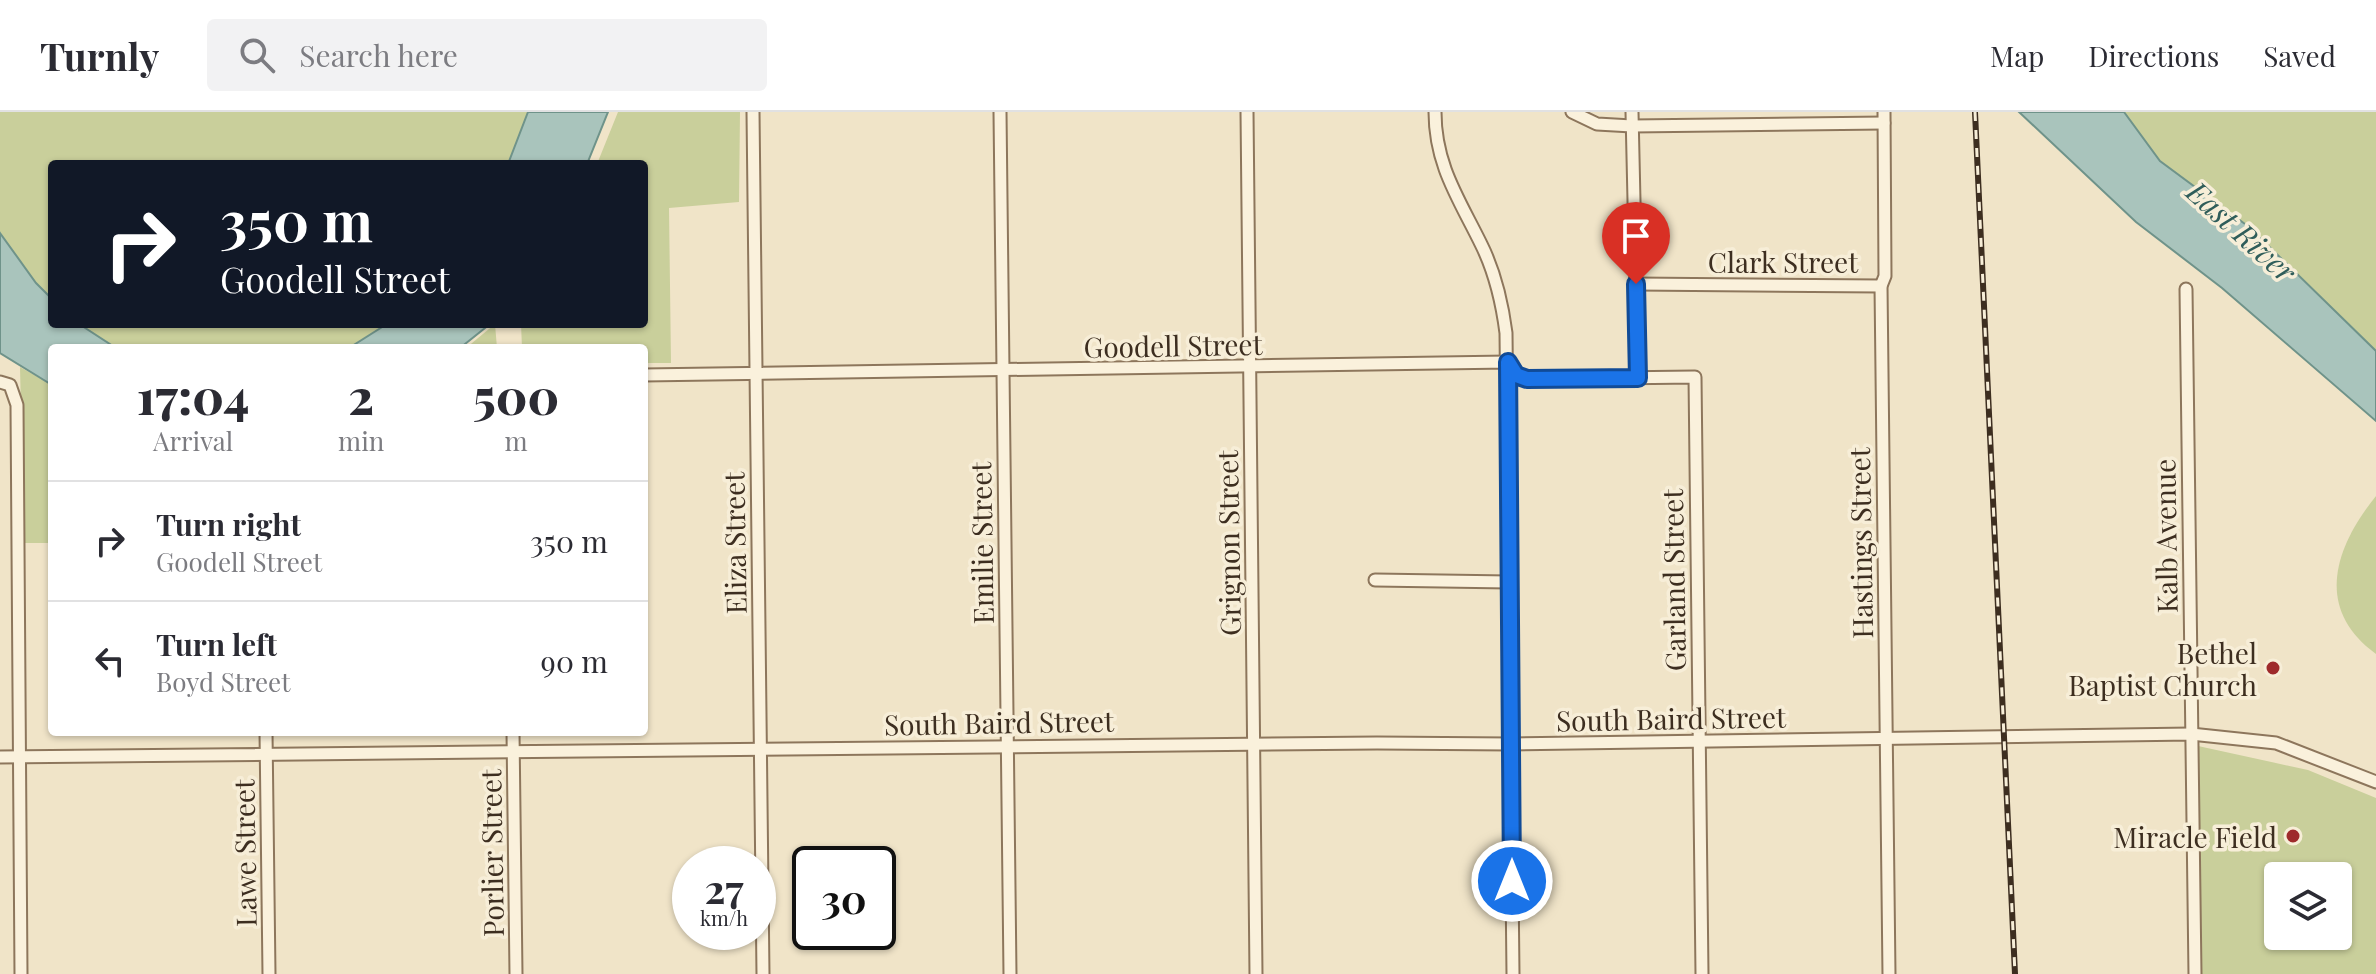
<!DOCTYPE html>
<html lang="en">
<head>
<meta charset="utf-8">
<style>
	body { margin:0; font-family:"Playfair Display",serif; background:#f2f2f3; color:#2b2b33; height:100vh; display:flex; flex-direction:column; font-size:30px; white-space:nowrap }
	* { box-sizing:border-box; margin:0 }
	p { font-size:26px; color:#7c7c81 }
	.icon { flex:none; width:44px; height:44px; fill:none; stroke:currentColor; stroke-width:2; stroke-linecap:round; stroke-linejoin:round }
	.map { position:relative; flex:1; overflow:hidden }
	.drawer { position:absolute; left:48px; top:232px; width:600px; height:392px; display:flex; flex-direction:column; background:#fff; border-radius:8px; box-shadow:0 2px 6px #0004 }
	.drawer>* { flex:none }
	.guide { position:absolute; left:48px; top:48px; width:600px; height:168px; border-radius:8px; box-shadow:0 2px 6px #0004; background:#111827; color:#fff; overflow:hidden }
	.tools { position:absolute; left:2264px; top:750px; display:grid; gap:16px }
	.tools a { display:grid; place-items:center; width:88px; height:88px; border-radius:8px; background:#fff; box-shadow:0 2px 6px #0004; font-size:40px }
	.speed { position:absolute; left:672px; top:734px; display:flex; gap:16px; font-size:40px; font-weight:700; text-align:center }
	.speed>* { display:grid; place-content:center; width:104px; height:104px; border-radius:50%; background:#fff; box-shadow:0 2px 6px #0004; line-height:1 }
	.speed small { font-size:20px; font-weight:400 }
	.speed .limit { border:4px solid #111; border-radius:12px; background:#fff; color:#111 }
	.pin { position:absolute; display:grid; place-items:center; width:68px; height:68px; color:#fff; margin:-82px -34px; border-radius:50% 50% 50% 0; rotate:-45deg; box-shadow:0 0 8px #0007 }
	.pin .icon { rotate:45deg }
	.me { position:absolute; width:88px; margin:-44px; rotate:0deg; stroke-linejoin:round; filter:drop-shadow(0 0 6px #0008) }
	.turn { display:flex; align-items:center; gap:28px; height:168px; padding:0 40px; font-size:36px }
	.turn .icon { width:104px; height:104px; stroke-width:2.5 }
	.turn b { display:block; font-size:56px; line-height:68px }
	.eta { display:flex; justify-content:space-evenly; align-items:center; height:136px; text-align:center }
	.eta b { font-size:48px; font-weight:800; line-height:56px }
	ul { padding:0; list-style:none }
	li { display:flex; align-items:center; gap:24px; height:120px; padding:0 40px; border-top:2px solid #e1e1e2 }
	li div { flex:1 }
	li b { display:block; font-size:30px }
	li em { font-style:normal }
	header { display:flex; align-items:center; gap:48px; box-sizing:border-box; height:112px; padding:0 40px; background:#fff; border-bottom:2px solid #e1e1e2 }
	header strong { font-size:38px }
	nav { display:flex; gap:44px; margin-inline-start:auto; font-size:28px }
	.search { width:560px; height:72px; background:#f2f2f3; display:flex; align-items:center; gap:20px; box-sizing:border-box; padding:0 28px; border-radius:8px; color:#7c7c81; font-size:30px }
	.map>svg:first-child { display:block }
	.green { fill:#c9cf9b; fill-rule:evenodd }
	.water { fill:#a9c4bc; stroke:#6f938a; stroke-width:2 }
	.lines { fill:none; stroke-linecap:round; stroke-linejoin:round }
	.minor-casing { stroke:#8d765c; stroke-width:15 }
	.minor { stroke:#faf1dc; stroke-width:11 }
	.rail-casing { stroke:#3d2e20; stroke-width:6 }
	.rail { stroke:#f7eed8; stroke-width:3; stroke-dasharray:9; stroke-linecap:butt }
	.route-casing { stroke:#114b97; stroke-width:20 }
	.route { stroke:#1a73e8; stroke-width:14 }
	.poi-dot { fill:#9e2a2b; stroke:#f7eed8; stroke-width:3 }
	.labels { text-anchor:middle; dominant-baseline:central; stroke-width:7; stroke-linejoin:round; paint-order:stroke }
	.street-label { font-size:28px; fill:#3d2e20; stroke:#f7eed8 }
	.poi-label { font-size:28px; fill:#3d2e20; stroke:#f7eed8; text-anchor:end }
	.water-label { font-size:30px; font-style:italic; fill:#2f5d5a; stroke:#f7eed8 }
</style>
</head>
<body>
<header>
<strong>Turnly</strong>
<div class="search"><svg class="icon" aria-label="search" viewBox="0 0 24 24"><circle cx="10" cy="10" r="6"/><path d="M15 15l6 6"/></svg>Search here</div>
<nav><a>Map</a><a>Directions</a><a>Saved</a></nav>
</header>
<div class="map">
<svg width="2376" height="862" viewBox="0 0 2376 862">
	<rect width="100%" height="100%" fill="#f0e4c8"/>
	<g class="green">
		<path d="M0,0H528L508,52H52V187L36,171L0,121Z"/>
		<path d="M618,0H740L739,90L669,96L671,251H644V236H522L521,212H644V52H597Z"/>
		<path d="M2124,0H2376V239L2249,115L2160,49Z"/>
		<path d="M79,212H387L349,236H128L113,234Z"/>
		<path d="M495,212L497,236H466Z"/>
		<path d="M20,255L52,273V431H24Z"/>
		<path d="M2376,384V542C2314,497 2334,436 2376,384Z"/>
		<path d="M2198,634L2308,658L2376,686V862H2201ZM2338,764V824H2278V764Z"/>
	</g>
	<g class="water">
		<path d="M528,0H608L587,52H508Z"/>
		<path d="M2019,0H2124L2160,49L2249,115L2376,239V309L2222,176L2136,110Z"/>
		<path d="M0,121L36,171L52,187V212H79L113,234L128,236H52V273L0,241Z"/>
		<path d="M387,212H490L460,236H349Z"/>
	</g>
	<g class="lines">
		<g class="minor-casing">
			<g id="minor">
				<path d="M753,0L763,862"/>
				<path d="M1000,0L1010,862"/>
				<path d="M1247,0L1256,862"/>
				<path d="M1435,0C1435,53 1459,87 1481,132C1495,160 1502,190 1506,221L1513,862"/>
				<path d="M1572,0L1597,12L1632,14L1884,11"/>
				<path d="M1632,0L1638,266"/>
				<path d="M1884,0L1885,164L1881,174L1889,862"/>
				<path d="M1636,172L1881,174"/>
				<path d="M2186,177L2195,862"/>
				<path d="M644,263L1508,250L1516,263L1527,267L1695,265L1702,862"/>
				<path d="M0,270L10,273L17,293L21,862"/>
				<path d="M1375,468L1509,470"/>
				<path d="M266,620L269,862"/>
				<path d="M513,620L516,862"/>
				<path d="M0,645L1377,631L1511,632L2191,622L2276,631L2376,670"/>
			</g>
		</g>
		<use href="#minor" class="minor"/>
		<g class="rail-casing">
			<path id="rail" d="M1975,0L2015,862"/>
		</g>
		<use href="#rail" class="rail"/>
	</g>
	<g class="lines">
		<g class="route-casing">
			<path id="route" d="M1512,769L1508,250L1516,263L1527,267L1638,266L1636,172"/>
		</g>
		<use href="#route" class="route"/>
	</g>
	<g class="poi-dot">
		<circle cx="2273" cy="556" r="8"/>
		<circle cx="2293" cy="724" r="8"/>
	</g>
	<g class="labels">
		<g class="street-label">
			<text x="1783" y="149">Clark Street</text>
			<text transform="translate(1173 233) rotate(-1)">Goodell Street</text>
			<text transform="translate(2165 424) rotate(-91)">Kalb Avenue</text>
			<text transform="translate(734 431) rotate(-91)">Eliza Street</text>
			<text transform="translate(981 431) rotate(-91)">Emilie Street</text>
			<text transform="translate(1228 431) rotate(-91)">Grignon Street</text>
			<text transform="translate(1860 431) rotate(-91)">Hastings Street</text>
			<text transform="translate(1673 468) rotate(-91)">Garland Street</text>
			<text transform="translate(1671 606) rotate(-1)">South Baird Street</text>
			<text transform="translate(999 610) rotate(-1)">South Baird Street</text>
			<text transform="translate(244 741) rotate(-91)">Lawe Street</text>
			<text transform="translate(491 741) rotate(-91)">Porlier Street</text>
		</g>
		<g class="poi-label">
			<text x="2257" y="540">Bethel<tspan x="2257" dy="32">Baptist Church</tspan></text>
			<text x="2277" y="724">Miracle Field</text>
		</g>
		<g class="water-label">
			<text transform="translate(2242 119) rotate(42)">East River</text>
		</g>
	</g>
</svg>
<div class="tools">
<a><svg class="icon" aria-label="layers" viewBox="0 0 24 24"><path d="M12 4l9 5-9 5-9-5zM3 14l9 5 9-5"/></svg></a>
</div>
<div class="speed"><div>27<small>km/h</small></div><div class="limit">30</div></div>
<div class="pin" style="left:1636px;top:172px;background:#d93025"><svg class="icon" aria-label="arrive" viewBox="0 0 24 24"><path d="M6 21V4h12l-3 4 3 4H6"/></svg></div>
<svg class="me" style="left:1512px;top:769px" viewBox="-20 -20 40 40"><circle r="17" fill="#1a73e8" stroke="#fff" stroke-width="3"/><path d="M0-11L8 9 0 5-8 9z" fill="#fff"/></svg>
<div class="guide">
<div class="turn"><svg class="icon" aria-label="right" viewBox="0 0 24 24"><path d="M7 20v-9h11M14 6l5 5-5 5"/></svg><div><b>350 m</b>Goodell Street</div></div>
</div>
<section class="drawer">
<div class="eta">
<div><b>17:04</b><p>Arrival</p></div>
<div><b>2</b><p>min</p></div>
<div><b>500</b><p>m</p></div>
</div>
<ul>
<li><svg class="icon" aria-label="right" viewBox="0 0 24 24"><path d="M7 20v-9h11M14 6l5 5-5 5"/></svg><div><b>Turn right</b><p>Goodell Street</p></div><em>350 m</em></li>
<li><svg class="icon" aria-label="left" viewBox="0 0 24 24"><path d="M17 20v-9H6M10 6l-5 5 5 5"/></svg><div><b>Turn left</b><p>Boyd Street</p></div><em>90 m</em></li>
</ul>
</section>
</div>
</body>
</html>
